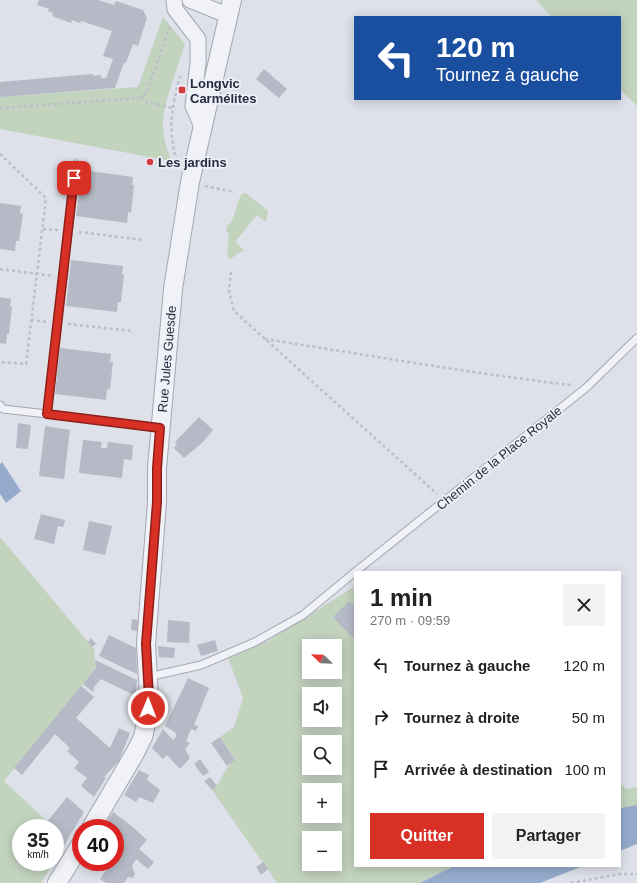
<!DOCTYPE html>
<html lang="fr">
<head>
<meta charset="utf-8">
<style>
	body { margin:0; font-family:Arial,sans-serif; background:#f2f2f2; color:#222; height:100vh; display:flex; flex-direction:column; font-size:15px; white-space:nowrap }
	* { box-sizing:border-box; margin:0 }
	p { font-size:13px; color:#767676 }
	.icon { flex:none; width:22px; height:22px; fill:none; stroke:currentColor; stroke-width:2; stroke-linecap:round; stroke-linejoin:round }
	.map { position:relative; flex:1; overflow:hidden }
	.panel { position:absolute; left:354px; top:571px; width:267px; height:296px; display:flex; flex-direction:column; background:#fff; border-radius:0px; box-shadow:0 2px 10px #0003 }
	.panel>* { flex:none }
	.guide { position:absolute; left:354px; top:16px; width:267px; height:84px; border-radius:0px; box-shadow:0 2px 10px #0003; background:#1a4fa0; color:#fff; overflow:hidden }
	.needle { width:26px; rotate:293deg }
	.fabs { position:absolute; left:302px; top:639px; display:grid; gap:8px }
	.fabs a { display:grid; place-items:center; width:40px; height:40px; border-radius:0px; background:#fff; box-shadow:0 2px 10px #0003; font-size:20px }
	.speed { position:absolute; left:12px; top:819px; display:flex; gap:8px; font-size:20px; font-weight:700; text-align:center }
	.speed>* { display:grid; place-content:center; width:52px; height:52px; border-radius:50%; background:#fff; box-shadow:0 2px 10px #0003; line-height:1 }
	.speed small { font-size:10px; font-weight:400 }
	.speed .limit { border:6px solid #d22; background:#fff; color:#111 }
	.pin { position:absolute; display:grid; place-items:center; width:34px; height:34px; color:#fff; margin:-17px; border-radius:8px; box-shadow:0 2px 6px #0006 }
	.me { position:absolute; width:44px; margin:-22px; rotate:1deg; stroke-linejoin:round; filter:drop-shadow(0 0 3px #0008) }
	.turn { display:flex; align-items:center; gap:14px; height:84px; padding:0 16px; font-size:18px }
	.turn .icon { width:52px; height:52px; stroke-width:2.5 }
	.turn b { display:block; font-size:28px; line-height:34px }
	.round { display:grid; place-items:center; flex:none; width:42px; height:42px; border-radius:0px; background:#f2f2f2 }
	.head { display:flex; align-items:center; justify-content:space-between; height:68px; padding:0 16px }
	h1 { font-size:24px; font-weight:600; line-height:30px }
	.primary-button { display:flex; gap:8px; margin-top:auto; padding:8px 16px }
	.primary-button a { flex:1; height:46px; border-radius:0px; background:#d93025; color:#fff; font-size:16px; font-weight:600; line-height:46px; text-align:center }
	.primary-button a+a { background:#f2f2f2; color:#222 }
	ul { padding:0; list-style:none }
	li { display:flex; align-items:center; gap:12px; height:52px; padding:0 16px }
	li div { flex:1 }
	li b { display:block; font-size:15px }
	li em { font-style:normal }
	.map>svg:first-child { display:block }
	.green { fill:#c2d3be; fill-rule:evenodd }
	.water { fill:#96abcc }
	.building { fill:#b5bac6 }
	.lines { fill:none; stroke-linecap:round; stroke-linejoin:round }
	.service-casing { stroke:#a3a7b3; stroke-width:9 }
	.minor-casing { stroke:#a3a7b3; stroke-width:17 }
	.tertiary-casing { stroke:#a3a7b3; stroke-width:20 }
	.path { stroke:#bcbfc8; stroke-width:2.5; stroke-dasharray:3 3; stroke-linecap:butt }
	.service { stroke:#f1f2f7; stroke-width:7 }
	.minor { stroke:#f1f2f7; stroke-width:15 }
	.tertiary { stroke:#f1f2f7; stroke-width:18 }
	.route-casing { stroke:#8d1f18; stroke-width:10 }
	.route { stroke:#d93025; stroke-width:7 }
	.poi-dot { fill:#d93841; stroke:#edf0f6; stroke-width:1.5 }
	.labels { text-anchor:middle; dominant-baseline:central; stroke-width:3.5; stroke-linejoin:round; paint-order:stroke }
	.poi-label { font-size:13px; font-weight:bold; fill:#262d41; stroke:#edf0f6; text-anchor:start }
	.street-label { font-size:13px; fill:#262d41; stroke:#edf0f6 }
</style>
</head>
<body>
<div class="map">
<svg width="637" height="883" viewBox="0 0 637 883">
	<rect width="100%" height="100%" fill="#dee1e9"/>
	<g class="green">
		<path d="M536,0H637V106L620,89V17H552Z"/>
		<path d="M163,17L185,44C178,67 162,105 163,128C164,140 167,150 171,161L0,129V97L138,87Z"/>
		<path d="M246,193L268,211L266,222L257,215L235,242L244,250L230,259L227,255L229,234L226,231L227,226C237,218 235,204 242,194Z"/>
		<path d="M0,537L94,649L96,668L4,781L54,828H21V862H54L41,883H0Z"/>
		<path d="M355,586V866H454L420,883H277L212,790C224,781 221,770 235,760L220,737L234,727L243,698L228,658L268,641ZM309,646H335V672H309ZM309,694H335V720H309ZM309,742H335V768H309ZM309,790H335V816H309ZM309,838H335V864H309Z"/>
		<path d="M620,783L626,789L637,787V805L620,808Z"/>
		<path d="M55,828L68,839L55,860Z"/>
	</g>
	<g class="water">
		<path d="M2,462L21,491L6,503L0,494V464Z"/>
		<path d="M637,805V844L620,851V808Z"/>
		<path d="M454,866H583L540,883H420Z"/>
	</g>
	<g class="building">
		<path d="M39,0H98L114,5L116,1L143,10L147,18L138,46L133,44L126,63H124L115,88L0,97V82L93,74V76L101,75V78H106L113,59L103,56L112,31L81,21L80,23L72,20L71,23L52,16L53,13L48,11L49,9L37,5Z"/>
		<path d="M264,69L287,89L279,98L256,79Z"/>
		<path d="M148,157L153,158L152,167L147,166Z"/>
		<path d="M82,170L133,177L132,185H134L131,213L128,212L127,223L76,216Z"/>
		<path d="M0,203L21,206L20,213L23,214L19,241H16L15,251L0,249Z"/>
		<path d="M71,260L123,266L122,274L124,275L121,302H118L117,312L66,306Z"/>
		<path d="M0,297L11,299L10,306L12,307L9,334H7L6,344L0,343Z"/>
		<path d="M60,348L111,354L110,362H113L110,390L107,389L106,400L55,394Z"/>
		<path d="M199,417L213,430L203,442L184,458L174,448L177,444L175,442Z"/>
		<path d="M18,423L31,425L28,449L16,448Z"/>
		<path d="M45,426L70,430L64,479L39,476Z"/>
		<path d="M83,440L102,442L101,448H107L108,442L133,445L132,460L124,459L122,478L79,473Z"/>
		<path d="M41,514L65,520L63,527L58,526L54,544L34,539Z"/>
		<path d="M89,521L112,526L105,555L83,550Z"/>
		<path d="M349,601L355,607V640L333,617Z"/>
		<path d="M132,619L138,620L137,631L131,630Z"/>
		<path d="M168,620L190,622L189,643L167,642Z"/>
		<path d="M109,635L136,648L137,674L99,656Z"/>
		<path d="M91,638L96,644L92,647L88,642Z"/>
		<path d="M215,640L218,651L201,656L197,645Z"/>
		<path d="M158,646L175,648L174,658L159,657Z"/>
		<path d="M95,660L137,680L136,696L101,679L93,688L94,690L93,692L83,684L96,668Z"/>
		<path d="M188,678L209,688L194,725L198,726L196,731L191,729L186,741L190,743L185,749L190,758L180,769L167,755L163,759L152,748L163,729L173,740L176,737V733L165,726Z"/>
		<path d="M81,686L94,697L76,718L110,748L119,728L130,733L119,761L104,777L106,778L94,797L81,786L87,778L74,768L79,762L67,751L70,748L55,734L22,775L14,768Z"/>
		<path d="M220,737L235,760L227,766L211,743Z"/>
		<path d="M200,759L209,772L203,776L194,764Z"/>
		<path d="M139,770L149,775L147,780L160,790L153,803L139,797L136,802L124,795Z"/>
		<path d="M210,777L217,786L212,790L204,781Z"/>
		<path d="M67,797L84,812L64,845L58,840L62,834L47,822Z"/>
		<path d="M113,812L129,824L147,840L139,849L154,862L148,869L136,859L132,866L135,874L133,878L128,877L124,883H106L100,879L112,862H115L117,856L118,857L121,853H123L115,845V828H103Z"/>
		<path d="M263,862L268,869L261,875L256,867Z"/>
	</g>
	<g class="lines">
		<g class="service-casing">
			<g id="service">
				<path d="M76,164L47,414L160,428"/>
				<path d="M0,405L3,409L47,414"/>
				<path d="M355,572L587,387L637,338"/>
				<path d="M148,677L201,665L255,642L303,615L355,572"/>
			</g>
		</g>
		<g class="minor-casing">
			<g id="minor">
				<path d="M174,0L175,9L198,39V63L193,106L202,127"/>
				<path d="M190,0L227,15"/>
			</g>
		</g>
		<g class="tertiary-casing">
			<g id="tertiary">
				<path d="M91,828L135,753L143,737L147,719L149,698L146,644L157,502V468L173,289L190,182L232,0"/>
				<path d="M57,883L81,844"/>
			</g>
		</g>
		<g class="path">
			<path d="M142,96L147,102L172,108"/>
			<path d="M0,108L139,98L146,94L170,26"/>
			<path d="M0,154L46,198L26,364L0,362"/>
			<path d="M177,161C167,130 172,107 180,76"/>
			<path d="M205,186L234,192"/>
			<path d="M43,229L58,230"/>
			<path d="M79,232L144,240"/>
			<path d="M0,269L53,276"/>
			<path d="M231,272L229,291L234,311L437,494"/>
			<path d="M31,320L47,322"/>
			<path d="M68,324L133,331"/>
			<path d="M265,339C367,355 469,373 571,385"/>
			<path d="M571,883L620,874H637"/>
		</g>
		<use href="#service" class="service"/>
		<use href="#minor" class="minor"/>
		<use href="#tertiary" class="tertiary"/>
	</g>
	<g class="lines">
		<g class="route-casing">
			<path id="route" d="M74,178L47,414L160,428L157,468V502L146,644L149,698L148,708"/>
		</g>
		<use href="#route" class="route"/>
	</g>
	<g class="poi-dot">
		<rect x="178" y="86" width="8" height="8" rx="2"/>
		<circle cx="150" cy="162" r="4"/>
	</g>
	<g class="labels">
		<g class="poi-label">
			<text x="190" y="83">Longvic<tspan x="190" dy="15">Carmélites</tspan></text>
			<text x="158" y="162">Les jardins</text>
		</g>
		<g class="street-label">
			<text transform="translate(167 359) rotate(-85)">Rue Jules Guesde</text>
			<text transform="translate(499 458) rotate(-39)">Chemin de la Place Royale</text>
		</g>
	</g>
</svg>
<div class="fabs">
<a><svg class="needle" viewBox="-14 -14 28 28"><path d="M0-13l5 13h-10z" fill="#e53935"/><path d="M0 13l5-13h-10z" fill="#767676"/></svg></a>
<a><svg class="icon" aria-label="sound" viewBox="0 0 24 24"><path d="M4 9h4l5-4v14l-5-4H4zM17 9q2 3 0 6"/></svg></a>
<a><svg class="icon" aria-label="search" viewBox="0 0 24 24"><circle cx="10" cy="10" r="6"/><path d="M15 15l6 6"/></svg></a>
<a>+</a>
<a>−</a>
</div>
<div class="speed"><div>35<small>km/h</small></div><div class="limit">40</div></div>
<div class="pin" style="left:74px;top:178px;background:#d93025"><svg class="icon" aria-label="arrive" viewBox="0 0 24 24"><path d="M6 21V4h12l-3 4 3 4H6"/></svg></div>
<svg class="me" style="left:148px;top:708px" viewBox="-20 -20 40 40"><circle r="17" fill="#d93025" stroke="#fff" stroke-width="3"/><path d="M0-11L8 9 0 5-8 9z" fill="#fff"/></svg>
<div class="guide">
<div class="turn"><svg class="icon" aria-label="left" viewBox="0 0 24 24"><path d="M17 20v-9H6M10 6l-5 5 5 5"/></svg><div><b>120 m</b>Tournez à gauche</div></div>
</div>
<section class="panel">
<div class="head"><div><h1>1 min</h1><p>270 m · 09:59</p></div><a class="round"><svg class="icon" aria-label="close" viewBox="0 0 24 24"><path d="M6 6l12 12M18 6L6 18"/></svg></a></div>
<ul>
<li><svg class="icon" aria-label="left" viewBox="0 0 24 24"><path d="M17 20v-9H6M10 6l-5 5 5 5"/></svg><div><b>Tournez à gauche</b></div><em>120 m</em></li>
<li><svg class="icon" aria-label="right" viewBox="0 0 24 24"><path d="M7 20v-9h11M14 6l5 5-5 5"/></svg><div><b>Tournez à droite</b></div><em>50 m</em></li>
<li><svg class="icon" aria-label="arrive" viewBox="0 0 24 24"><path d="M6 21V4h12l-3 4 3 4H6"/></svg><div><b>Arrivée à destination</b></div><em>100 m</em></li>
</ul>
<div class="primary-button"><a>Quitter</a><a>Partager</a></div>
</section>
</div>
</body>
</html>
